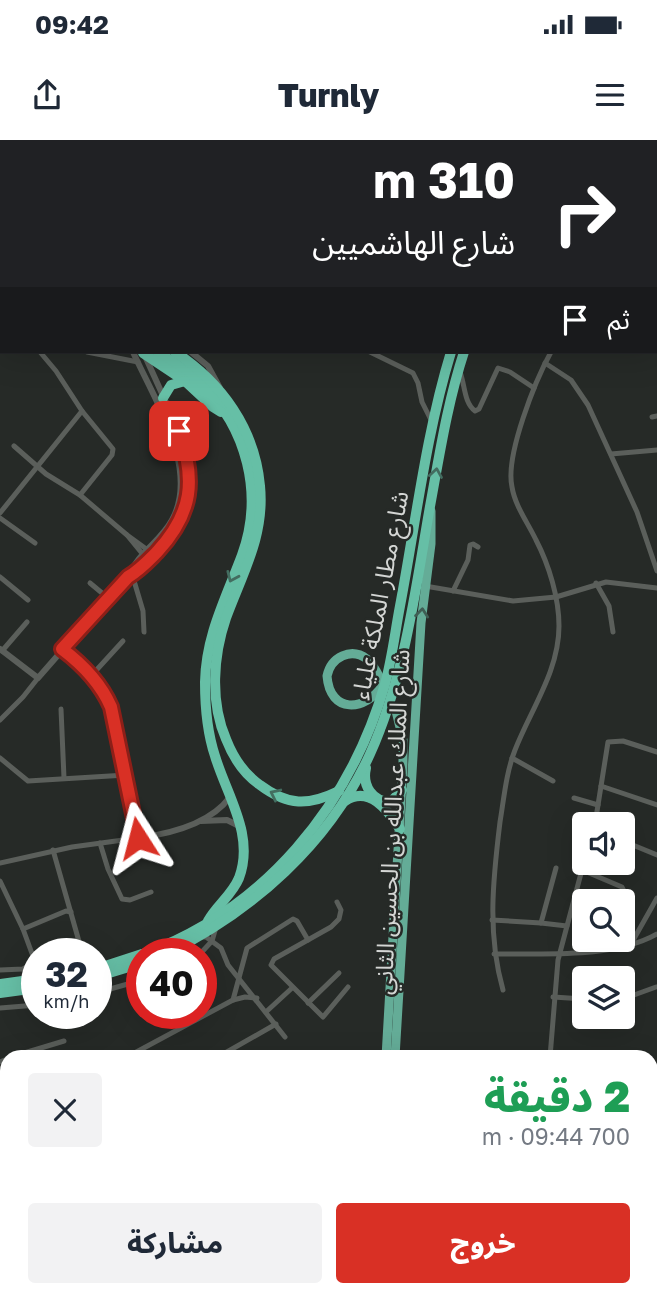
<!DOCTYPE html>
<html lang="ar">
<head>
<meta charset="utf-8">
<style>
	body { margin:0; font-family:"Golos Text","Noto Sans Arabic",sans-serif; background:#f2f2f3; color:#1f2937; direction:rtl; height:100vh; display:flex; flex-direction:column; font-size:26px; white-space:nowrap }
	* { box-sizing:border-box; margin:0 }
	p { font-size:23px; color:#747a83 }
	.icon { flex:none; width:38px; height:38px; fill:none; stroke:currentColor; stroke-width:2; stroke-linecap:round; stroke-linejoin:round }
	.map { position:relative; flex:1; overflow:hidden; direction:ltr }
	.side { position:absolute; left:0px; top:910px; width:658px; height:247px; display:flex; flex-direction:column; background:#fff; border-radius:21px 21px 0 0; box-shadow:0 7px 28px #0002; direction:rtl }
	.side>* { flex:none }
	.hud { position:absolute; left:0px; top:0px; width:658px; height:214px; box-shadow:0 7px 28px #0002; direction:rtl; background:#202124; color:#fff; overflow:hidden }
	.fabs { position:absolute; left:572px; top:672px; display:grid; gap:14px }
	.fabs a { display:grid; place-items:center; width:63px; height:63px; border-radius:7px; background:#fff; box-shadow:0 7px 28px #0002; font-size:35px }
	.speed { position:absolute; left:21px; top:798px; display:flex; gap:14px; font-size:35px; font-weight:700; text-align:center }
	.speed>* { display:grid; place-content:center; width:91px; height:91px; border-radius:50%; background:#fff; box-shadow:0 7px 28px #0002; line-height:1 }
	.speed small { font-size:18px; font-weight:400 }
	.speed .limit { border:10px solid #d22; background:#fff; color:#111 }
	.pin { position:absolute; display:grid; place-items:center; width:60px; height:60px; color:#fff; margin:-30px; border-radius:14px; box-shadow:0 4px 10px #0006 }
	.me { position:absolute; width:77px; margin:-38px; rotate:351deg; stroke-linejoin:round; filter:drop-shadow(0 0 5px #0008) }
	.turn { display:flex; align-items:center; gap:24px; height:147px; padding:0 28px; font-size:32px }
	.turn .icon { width:91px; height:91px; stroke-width:2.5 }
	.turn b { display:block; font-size:49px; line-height:60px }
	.then { display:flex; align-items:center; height:66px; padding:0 28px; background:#0003; gap:14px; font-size:26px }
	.round { display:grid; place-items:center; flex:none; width:74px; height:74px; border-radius:7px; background:#f2f2f3 }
	.overview { display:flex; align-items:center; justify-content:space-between; height:119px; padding:0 28px }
	h1 { font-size:42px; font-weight:800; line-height:52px; color:#1e9e55 }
	.cta { display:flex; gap:14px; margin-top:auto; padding:14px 28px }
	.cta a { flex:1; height:80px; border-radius:7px; background:#d93025; color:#fff; font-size:28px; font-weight:800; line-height:80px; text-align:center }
	.cta a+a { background:#f2f2f3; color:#1f2937 }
	.status { display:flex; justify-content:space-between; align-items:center; height:49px; padding:0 35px; background:#fff; direction:ltr }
	.status svg { height:19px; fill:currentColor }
	header { display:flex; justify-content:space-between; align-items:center; height:91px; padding:0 28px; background:#fff; font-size:32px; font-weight:800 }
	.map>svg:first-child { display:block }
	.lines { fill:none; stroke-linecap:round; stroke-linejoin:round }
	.minor { stroke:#5b5f5b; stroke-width:5 }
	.tertiary { stroke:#5b5f5b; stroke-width:6 }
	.secondary { stroke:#5e7c72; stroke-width:7 }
	.primary { stroke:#629988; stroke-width:8 }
	.trunk { stroke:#64ac97; stroke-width:9 }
	.motorway { stroke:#66bfa6; stroke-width:10 }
	.oneway { stroke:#436d60 }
	.oneway2 { stroke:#3f5e54 }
	.route-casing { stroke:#8d1f18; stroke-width:18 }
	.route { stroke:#d93025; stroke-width:12 }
	.labels { text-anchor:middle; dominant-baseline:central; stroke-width:5; stroke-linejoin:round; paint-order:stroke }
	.street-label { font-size:24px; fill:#d4d6d4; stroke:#262a27 }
</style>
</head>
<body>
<div class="status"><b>09:42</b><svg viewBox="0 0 49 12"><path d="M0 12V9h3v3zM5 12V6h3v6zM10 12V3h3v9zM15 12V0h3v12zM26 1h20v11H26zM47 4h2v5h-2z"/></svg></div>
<header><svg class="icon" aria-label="menu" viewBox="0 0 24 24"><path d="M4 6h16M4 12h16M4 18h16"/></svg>Turnly<svg class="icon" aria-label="share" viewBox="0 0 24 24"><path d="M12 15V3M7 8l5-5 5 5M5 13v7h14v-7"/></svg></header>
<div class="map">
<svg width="657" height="1156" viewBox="0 0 657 1156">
	<rect width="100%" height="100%" fill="#262a27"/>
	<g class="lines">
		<g class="minor">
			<path d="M24,0L26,2"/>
			<path d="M229,0L230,2"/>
			<path d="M36,2V0"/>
			<path d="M97,2L99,0"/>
			<path d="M240,2L243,0"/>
			<path d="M656,39L657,38"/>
			<path d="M0,64L2,63"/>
			<path d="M656,67H657"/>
			<path d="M0,152L2,156"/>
			<path d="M0,167L2,169"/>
			<path d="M40,212L56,231L82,271L113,309L112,315L80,355"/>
			<path d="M87,212L138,222"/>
			<path d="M370,212L413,233L418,243L422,262L432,282"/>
			<path d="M545,223L571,240L588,265L637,372L657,431"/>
			<path d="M460,232C465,245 464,263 475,271L479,269L498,228L510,232L534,248"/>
			<path d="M652,277L657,276"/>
			<path d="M14,306L46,334L80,355L127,395L149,411"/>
			<path d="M611,314L657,310"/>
			<path d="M0,373L82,271"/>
			<path d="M0,378L35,403"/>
			<path d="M127,395L145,417"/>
			<path d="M132,434L143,471L144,492"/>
			<path d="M0,437L28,460"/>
			<path d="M90,443L108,458"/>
			<path d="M596,443L609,466L613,492"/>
			<path d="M425,446L513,461L556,457L606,442L657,448"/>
			<path d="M453,451L468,420L470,405L473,404L478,407"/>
			<path d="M2,511L27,482"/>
			<path d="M91,536L123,501"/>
			<path d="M61,569L64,638"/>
			<path d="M0,580L23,557L38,538"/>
			<path d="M0,618L28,641L126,635"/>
			<path d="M512,618L553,641"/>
			<path d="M601,646L657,665"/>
			<path d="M574,658L598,665"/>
			<path d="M595,684L608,602L623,601L657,612"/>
			<path d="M623,701L657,715"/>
			<path d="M100,703L108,729L122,759L130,760L151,752"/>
			<path d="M53,710L82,812"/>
			<path d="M0,723L72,707L138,698"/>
			<path d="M556,728L541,783L567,786"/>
			<path d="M582,730L622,747L624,751L621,761"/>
			<path d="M0,741L23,789L34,819L32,824L23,829L0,830"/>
			<path d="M337,762L341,770L339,779L331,787L274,819L271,825L323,877L348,847"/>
			<path d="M492,780L541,783"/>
			<path d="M23,789L66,771L71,772"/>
			<path d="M202,797H206L221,808L228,825L285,897"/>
			<path d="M631,804L657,758"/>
			<path d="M200,814L212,801L216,787"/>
			<path d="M494,814C544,813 613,819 657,794"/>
			<path d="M503,850C487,794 493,739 500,682C504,658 506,633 515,610C531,569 559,531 559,486C559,458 549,425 536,400C528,383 515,366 512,347C505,316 535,241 551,212"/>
			<path d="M96,853L142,840"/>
			<path d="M553,857L584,859"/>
			<path d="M623,859L656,847"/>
			<path d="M233,860L247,808L293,779L297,781L308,800"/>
			<path d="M308,863L339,833"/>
			<path d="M0,868L37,865"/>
			<path d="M267,871L292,848"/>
			<path d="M11,917L64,901"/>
			<path d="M127,917L233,860L245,857L257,858"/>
			<path d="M218,917L276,884"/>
			<path d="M550,917L558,820L584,722"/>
			<path d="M0,922L7,919"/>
			<path d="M0,941L7,959"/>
			<path d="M0,978L7,977"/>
			<path d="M0,1026L7,1022"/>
			<path d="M0,1109L7,1111"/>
			<path d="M0,1138L7,1135"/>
			<path d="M16,1150L18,1153"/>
			<path d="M46,1150L49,1156"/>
			<path d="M95,1150L98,1156"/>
			<path d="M122,1150L125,1156"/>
			<path d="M532,1150L534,1156"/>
			<path d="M629,1150L634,1156"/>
			<path d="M196,1156L207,1150"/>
			<path d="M421,1156L439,1150"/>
			<path d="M584,1156L600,1150"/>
		</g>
		<g class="tertiary">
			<path d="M0,83L2,84"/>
			<path d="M0,118L2,119"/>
			<path d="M656,180L657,181"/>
			<path d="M191,212L208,226L220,248"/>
			<path d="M129,435C138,413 161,401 172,380C200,329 154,259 133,212"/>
			<path d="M62,508C81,525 101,543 111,567L138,698C169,694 210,684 230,657"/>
			<path d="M0,509L38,538L108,458L169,399L184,372L189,345L185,312L179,291L145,216"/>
			<path d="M201,681L227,680L239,686"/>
			<path d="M373,1156L377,1150"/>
		</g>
		<g class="secondary">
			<path d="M651,956L657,953"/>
			<path d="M651,965L657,963"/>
		</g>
		<g class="primary">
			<path d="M0,94L2,96"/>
			<path d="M0,108L2,109"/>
		</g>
		<g class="trunk">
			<path d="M380,538C377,532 373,524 367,519C351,507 331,517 327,536C330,574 365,572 383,545"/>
			<path d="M386,917L403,624V600L396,571"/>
			<path d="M395,917L421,483L431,404V371"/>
			<path d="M288,1156L293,1150"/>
			<path d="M301,1156L307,1150"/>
		</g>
		<g class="motorway">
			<path d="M563,2L564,0"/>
			<path d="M578,2L579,0"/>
			<path d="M158,212C173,222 188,231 201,244C247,287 264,355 242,415C226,458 206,495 205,542C205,567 207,592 215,616C227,656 255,695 239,738C232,755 217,765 208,781"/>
			<path d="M175,212C222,243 255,289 260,346C265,396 242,434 226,478C213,516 210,562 226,599C233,617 244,634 260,645C288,666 308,666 339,651"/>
			<path d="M143,213L185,241L213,267L221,272"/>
			<path d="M163,258L171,245L185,241"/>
			<path d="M366,628C362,645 372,662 391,662L402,650"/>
			<path d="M345,661C369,645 388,670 400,689"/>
			<path d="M143,814C264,770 350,666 385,544C392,519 395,492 400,466C416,381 426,294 451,212"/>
			<path d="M166,814C253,771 329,704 370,614C404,539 415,453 429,372C439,318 447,264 464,212"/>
			<path d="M96,829L142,814"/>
			<path d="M96,837L142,823"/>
			<path d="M0,844L37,839"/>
			<path d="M0,853L37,848"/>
		</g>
	</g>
	<defs><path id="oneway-chevron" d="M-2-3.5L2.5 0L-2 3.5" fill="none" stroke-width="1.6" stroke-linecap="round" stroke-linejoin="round" transform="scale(1.75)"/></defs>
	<g class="oneway">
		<use href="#oneway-chevron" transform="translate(436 333) rotate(-81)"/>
		<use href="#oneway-chevron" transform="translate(232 437) rotate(114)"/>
		<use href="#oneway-chevron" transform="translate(275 654) rotate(-154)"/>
	</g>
	<use class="oneway2" href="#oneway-chevron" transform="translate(422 473) rotate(-84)"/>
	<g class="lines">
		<g class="route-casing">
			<path id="route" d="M138,698L111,567C101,544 82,524 62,509L128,437C140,430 148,421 157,412C193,373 196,340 179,291"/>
		</g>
		<use href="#route" class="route"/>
	</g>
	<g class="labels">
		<g class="street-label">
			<text transform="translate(379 455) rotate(-79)">شارع مطار الملكة علياء</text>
			<text transform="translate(391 682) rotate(-87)">شارع الملك عبدالله بن الحسين الثاني</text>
		</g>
	</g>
</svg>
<div class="fabs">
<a><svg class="icon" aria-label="sound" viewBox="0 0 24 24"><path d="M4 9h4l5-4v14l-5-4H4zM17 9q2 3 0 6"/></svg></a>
<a><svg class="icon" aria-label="search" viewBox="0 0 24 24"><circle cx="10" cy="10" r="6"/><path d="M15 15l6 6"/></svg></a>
<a><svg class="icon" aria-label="layers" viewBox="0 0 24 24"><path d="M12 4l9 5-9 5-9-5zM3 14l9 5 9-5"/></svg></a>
</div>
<div class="speed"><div>32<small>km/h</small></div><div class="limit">40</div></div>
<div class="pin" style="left:179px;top:291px;background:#d93025"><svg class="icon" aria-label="arrive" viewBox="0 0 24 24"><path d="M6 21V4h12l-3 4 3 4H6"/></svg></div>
<svg class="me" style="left:138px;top:698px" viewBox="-20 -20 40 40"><path d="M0-17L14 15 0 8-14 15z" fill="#d93025" stroke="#fff" stroke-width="4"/></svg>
<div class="hud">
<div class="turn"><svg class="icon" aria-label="right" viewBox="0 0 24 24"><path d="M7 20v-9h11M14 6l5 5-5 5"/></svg><div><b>310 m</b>شارع الهاشميين</div></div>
<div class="then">ثم<svg class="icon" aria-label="arrive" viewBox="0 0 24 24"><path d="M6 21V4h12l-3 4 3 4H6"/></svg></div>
</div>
<section class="side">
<div class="overview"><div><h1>2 دقيقة</h1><p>700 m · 09:44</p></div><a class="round"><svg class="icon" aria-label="close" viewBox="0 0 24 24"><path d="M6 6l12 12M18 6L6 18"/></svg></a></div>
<div class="cta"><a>خروج</a><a>مشاركة</a></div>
</section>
</div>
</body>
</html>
